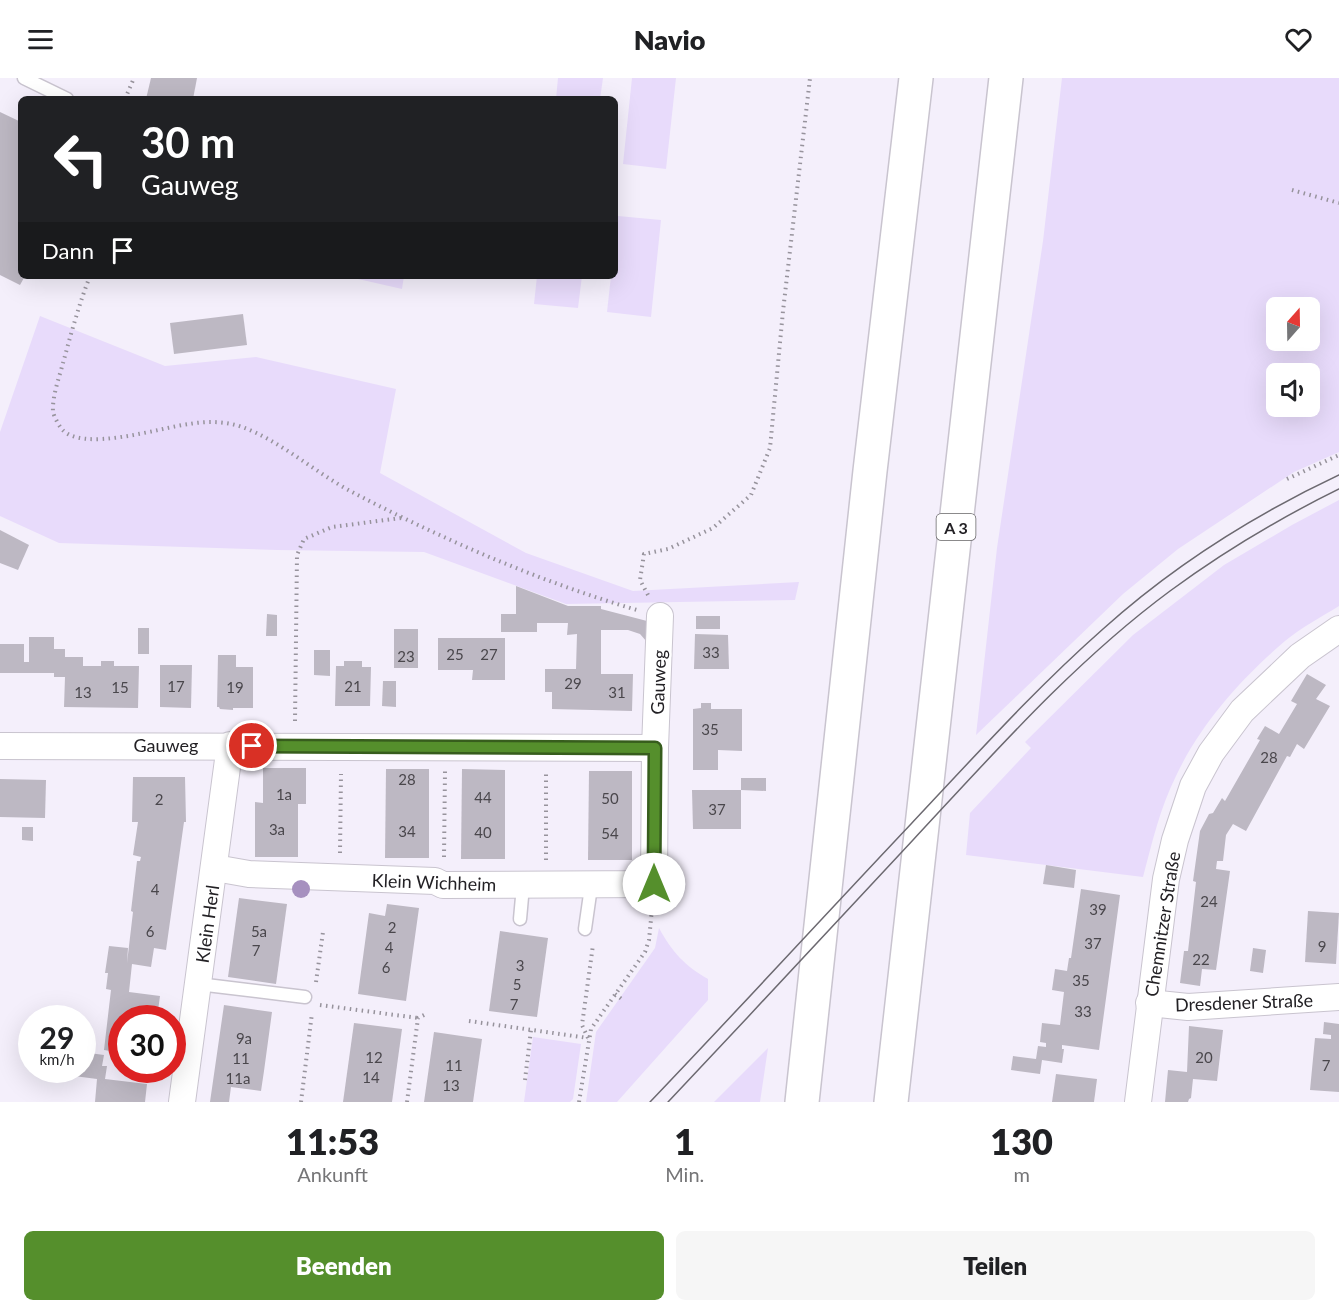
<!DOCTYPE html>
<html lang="de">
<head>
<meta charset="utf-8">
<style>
	body { margin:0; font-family:Lato,sans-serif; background:#f6f6f6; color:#202124; height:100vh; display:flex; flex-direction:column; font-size:22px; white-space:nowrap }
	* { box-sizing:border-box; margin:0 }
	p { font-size:20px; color:#757577 }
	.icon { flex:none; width:33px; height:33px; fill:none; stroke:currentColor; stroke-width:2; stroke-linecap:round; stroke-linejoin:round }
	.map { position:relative; height:1024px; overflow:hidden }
	.side { display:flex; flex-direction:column; background:#fff; flex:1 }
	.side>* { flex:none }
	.top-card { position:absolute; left:18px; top:18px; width:600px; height:183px; border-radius:9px; box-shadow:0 6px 24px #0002; background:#202124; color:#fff; overflow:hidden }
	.needle { width:39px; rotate:20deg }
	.controls { position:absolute; left:1266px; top:219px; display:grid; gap:12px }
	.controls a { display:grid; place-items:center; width:54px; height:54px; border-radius:9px; background:#fff; box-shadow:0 6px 24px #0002; font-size:30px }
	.speed { position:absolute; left:18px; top:927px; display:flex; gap:12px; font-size:30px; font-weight:700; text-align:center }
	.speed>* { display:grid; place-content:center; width:78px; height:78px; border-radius:50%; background:#fff; box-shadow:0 6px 24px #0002; line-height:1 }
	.speed small { font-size:15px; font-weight:400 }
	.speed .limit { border:9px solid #d22; background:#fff; color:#111 }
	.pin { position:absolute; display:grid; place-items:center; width:51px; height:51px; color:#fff; margin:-26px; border:3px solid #fff; border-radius:50%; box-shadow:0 2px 6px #0007 }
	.me { position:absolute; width:66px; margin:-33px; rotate:0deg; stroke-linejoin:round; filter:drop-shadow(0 0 4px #0008) }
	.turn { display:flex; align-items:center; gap:21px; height:126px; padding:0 24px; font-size:27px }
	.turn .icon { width:78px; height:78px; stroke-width:2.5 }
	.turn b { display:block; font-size:42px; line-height:51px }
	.then { display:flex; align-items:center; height:57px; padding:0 24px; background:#0003; gap:12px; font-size:22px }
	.eta { display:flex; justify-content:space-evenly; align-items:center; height:102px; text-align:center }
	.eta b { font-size:36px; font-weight:800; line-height:42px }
	.button { display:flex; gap:12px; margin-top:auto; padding:12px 24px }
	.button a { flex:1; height:69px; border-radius:9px; background:#558f2c; color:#fff; font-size:24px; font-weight:800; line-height:69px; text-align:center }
	.button a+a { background:#f6f6f6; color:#202124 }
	header { display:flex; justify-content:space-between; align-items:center; height:78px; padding:0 24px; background:#fff; font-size:27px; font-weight:800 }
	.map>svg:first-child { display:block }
	.green { fill:#e8dbfb; fill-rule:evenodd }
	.building { fill:#bdb8c3 }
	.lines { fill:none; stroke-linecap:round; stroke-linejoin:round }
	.lane-casing { stroke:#c9c4cf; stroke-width:15 }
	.street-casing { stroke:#c9c4cf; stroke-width:28 }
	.highway-casing { stroke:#c9c4cf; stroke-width:36 }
	.path { stroke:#97939c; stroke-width:4; stroke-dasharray:1.5 4.5; stroke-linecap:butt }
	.lane { stroke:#fff; stroke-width:12 }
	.street { stroke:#fff; stroke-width:26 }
	.highway { stroke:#fff; stroke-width:33 }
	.tram { stroke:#6c6970; stroke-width:1.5 }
	.tree { fill:#a690bf }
	.route-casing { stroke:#375d1d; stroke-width:15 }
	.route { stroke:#558f2c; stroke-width:10 }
	.labels { text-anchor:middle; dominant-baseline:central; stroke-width:4.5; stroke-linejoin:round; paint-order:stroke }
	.number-label { font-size:15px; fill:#4a474c }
	.shield { fill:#fff; stroke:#656466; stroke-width:1.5 }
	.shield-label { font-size:16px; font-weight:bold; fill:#232125 }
	.street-label { font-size:18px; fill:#232125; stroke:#fff }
</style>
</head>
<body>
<header><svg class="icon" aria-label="menu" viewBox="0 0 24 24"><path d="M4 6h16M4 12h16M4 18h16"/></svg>Navio<svg class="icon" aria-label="heart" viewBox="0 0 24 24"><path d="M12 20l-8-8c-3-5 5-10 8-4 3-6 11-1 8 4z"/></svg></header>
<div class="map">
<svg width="1339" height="1024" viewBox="0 0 1339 1024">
	<rect width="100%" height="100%" fill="#f4effb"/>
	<g class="green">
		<path d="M558,0H603L600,21H556Z"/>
		<path d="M632,0H676L666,91L623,86Z"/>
		<path d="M1062,0H1339V374L1294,394L1178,471L1123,516L976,657L997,470L1043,163ZM1276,230H1310V262H1276ZM1276,296H1310V328H1276Z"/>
		<path d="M618,138L661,142L651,239L607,234L611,198H615V162Z"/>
		<path d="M345,198H404L402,211Z"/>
		<path d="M537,198H582L578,230L534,226Z"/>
		<path d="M40,238L165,288L256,279L396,311L380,395L526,475L633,513L799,504L795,522L566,526L424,474L277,472L59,465L0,438V354Z"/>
		<path d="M1339,422V528C1321,539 1301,550 1285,563C1241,601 1201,645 1176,698C1160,730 1152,765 1143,799L966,777L970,735L1031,670L1025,664L1133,557L1224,487L1292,447Z"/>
		<path d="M659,850C672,874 685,888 708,901V922L617,1024H586L596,954L655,870Z"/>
		<path d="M533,959L581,966L573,1021L570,1024H524Z"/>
		<path d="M768,970L760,1024H714Z"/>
	</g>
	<g class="building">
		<path d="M151,0H197L193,21H146Z"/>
		<path d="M0,34L21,44V198H25L20,207L0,197Z"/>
		<path d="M243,236L247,267L174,276L170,245Z"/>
		<path d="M0,452L29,467L18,492L0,485Z"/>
		<path d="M516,508L568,528H601V531L647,543V564L640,556L628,552H601V596H633L632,633L552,631V614H545V591H576L577,556L567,557L568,545H537V554H501V536H516Z"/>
		<path d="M267,536L277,537V558H266Z"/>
		<rect x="696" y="538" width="24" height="13"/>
		<rect x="138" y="550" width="11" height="26"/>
		<rect x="394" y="551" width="24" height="39"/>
		<path d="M695,556L728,557L729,591H694Z"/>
		<path d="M29,559H54V571H65V579H83V588H101V583H114V588H139L138,630L64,629L65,599H54V595H0V566H24V584H29Z"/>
		<path d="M438,560H505V602H472L473,592H438Z"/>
		<path d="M314,572H330V598L314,597Z"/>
		<path d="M218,577H236V589H253V630H233V632L220,631L219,629H217Z"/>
		<path d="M344,583H362V589H371L370,628H335L336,588H344Z"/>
		<path d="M160,587H192L191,630L160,629Z"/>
		<path d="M1307,596L1326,607L1316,621L1330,628L1304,671L1297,666L1290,679L1287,678L1246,753L1233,746L1226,757L1223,783H1217L1216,791L1230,793L1216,892L1202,891L1200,908L1180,905L1184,873H1188L1196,804L1193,803L1200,753L1209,736L1213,735L1222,720L1225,723L1260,662L1257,661L1265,648L1279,656L1297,626L1291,623Z"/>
		<path d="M383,603H396V629L382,628Z"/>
		<path d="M701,625H711V631H742V673L718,672V692H693V631L701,630Z"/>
		<path d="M263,690H306V726H298V779H255V724L263,725Z"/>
		<path d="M386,691H429V780H385Z"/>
		<path d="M462,691L505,692V781H461Z"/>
		<path d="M589,693H632V782H588Z"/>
		<path d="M133,699H185L186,744H184L166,872L154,870L151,889L132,886L129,914L160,918L157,940H122V975L104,972L111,912L106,911L108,895H105L109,868L128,870L127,885L133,834L131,833L137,783H140L141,779L133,777L138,744H132Z"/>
		<path d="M741,700H766V713L741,712Z"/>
		<path d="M0,701L46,702L45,740L0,739Z"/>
		<path d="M692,712H741V751H693Z"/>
		<path d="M22,749H33V763L22,762Z"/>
		<path d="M1046,787L1076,792L1074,810L1043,806Z"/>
		<path d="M1081,811L1120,817L1099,972L1062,967V971H1064L1062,985L1042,982L1040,996L1011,992L1013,978L1036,981L1038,968L1046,969V965L1040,964L1042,945L1060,947L1064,914L1052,912L1055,891L1067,893L1069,880H1071Z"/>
		<path d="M239,820L287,826L276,906L228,899Z"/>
		<path d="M387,826L419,830L406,923L358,916L369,835L385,838Z"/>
		<path d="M1308,833L1339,835L1336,886L1305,884Z"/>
		<path d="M500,853L548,860L537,939L489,933Z"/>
		<path d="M1253,870L1266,872L1263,895L1250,893Z"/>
		<path d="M224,927L272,934L264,993L261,1013L231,1009L229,1024H210Z"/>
		<path d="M1324,944L1339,946V1014L1310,1012L1315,960L1331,961V957L1323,956Z"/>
		<path d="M354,945L402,951L392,1024H343Z"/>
		<path d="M1189,948L1223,952L1217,1003L1193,1001L1191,1020L1189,1021L1188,1024H1165L1168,992L1187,994Z"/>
		<path d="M434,954L482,961L473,1024H424Z"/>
		<path d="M82,974L104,977L102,988H107L105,1001L147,1006L145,1024H95L97,1001L74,998V992H82Z"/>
		<path d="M1056,996L1097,1001L1094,1024H1052Z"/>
	</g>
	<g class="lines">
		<g class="lane-casing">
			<g id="lane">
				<path d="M24,0L67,21"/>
				<path d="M520,841L522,819L521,807"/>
				<path d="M585,851L590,816L589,807"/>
				<path d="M198,906L305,919"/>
			</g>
		</g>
		<g class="street-casing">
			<g id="street">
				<path d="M0,668L655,670"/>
				<path d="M215,790L249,796L435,803L443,807L654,806L655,670L660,538"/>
				<path d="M1149,925L1188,929L1339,919"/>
				<path d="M182,1024L230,667"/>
				<path d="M1138,1024L1166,801L1175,762L1193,708L1211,675L1242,633L1300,578L1339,551"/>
			</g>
		</g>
		<g class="highway-casing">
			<g id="highway">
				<path d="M802,1024L870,393L916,0"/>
				<path d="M891,1024L1006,0"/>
			</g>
		</g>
		<g class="path">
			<path d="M125,21L134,0"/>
			<path d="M1292,112L1339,125"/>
			<path d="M90,198C79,226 71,256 63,285C59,300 52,319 53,334C54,338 58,346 61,350C80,376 162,349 189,346C207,343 225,343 242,349C279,362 316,395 352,414C442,461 538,503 637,532"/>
			<path d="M1287,401L1339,377"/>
			<path d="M648,517L640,502L644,476L668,471L713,450L751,417L770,370L783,233L810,0"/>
			<path d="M295,643L297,477L304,461L332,449L401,440"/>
			<path d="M340,775L341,696"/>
			<path d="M444,779L445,693"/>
			<path d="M546,782V694"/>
			<path d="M316,904L323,854"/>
			<path d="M615,916L623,922"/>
			<path d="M320,927L418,940"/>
			<path d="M469,943L588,960"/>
			<path d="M588,960L582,947L593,867"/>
			<path d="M525,1002L531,952"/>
			<path d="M301,1024L312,935"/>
			<path d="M407,1024L418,940L426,936"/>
			<path d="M579,1024L591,951L645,874L649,862L652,831"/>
		</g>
		<use href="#lane" class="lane"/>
		<use href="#street" class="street"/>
		<use href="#highway" class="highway"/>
		<g class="tram">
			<path d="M650,1024C738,932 824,838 911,746C974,679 1035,611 1103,551C1173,488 1254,437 1339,397"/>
			<path d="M668,1024C750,937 831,850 913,762C994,675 1074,584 1170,513C1223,474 1280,440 1339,411"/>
		</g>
	</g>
	<circle class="tree" cx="301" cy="811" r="9"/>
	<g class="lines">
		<g class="route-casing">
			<path id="route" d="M252,668L655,670L654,806"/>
		</g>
		<use href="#route" class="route"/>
	</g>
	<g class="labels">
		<g class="number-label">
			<text x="711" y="574">33</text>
			<text x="455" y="576">25</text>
			<text x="489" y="576">27</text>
			<text x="406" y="578">23</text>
			<text x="573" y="605">29</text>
			<text x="176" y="608">17</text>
			<text x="353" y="608">21</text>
			<text x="120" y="609">15</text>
			<text x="235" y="609">19</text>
			<text x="83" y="614">13</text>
			<text x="617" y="614">31</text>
			<text x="710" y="651">35</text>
			<text x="1269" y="679">28</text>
			<text x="407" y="701">28</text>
			<text x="284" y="716">1a</text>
			<text x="483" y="719">44</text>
			<text x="610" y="720">50</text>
			<text x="159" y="721">2</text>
			<text x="717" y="731">37</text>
			<text x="277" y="751">3a</text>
			<text x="407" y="753">34</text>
			<text x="483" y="754">40</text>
			<text x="610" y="755">54</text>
			<text x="155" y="811">4</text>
			<text x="1209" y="823">24</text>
			<text x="1098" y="831">39</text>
			<text x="392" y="849">2</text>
			<text x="150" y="853">6</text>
			<text x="259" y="853">5a</text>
			<text x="1093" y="865">37</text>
			<text x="1322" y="868">9</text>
			<text x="389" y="869">4</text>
			<text x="256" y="872">7</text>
			<text x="1201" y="881">22</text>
			<text x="520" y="887">3</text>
			<text x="386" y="889">6</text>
			<text x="1081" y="902">35</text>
			<text x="517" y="906">5</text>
			<text x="514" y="926">7</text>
			<text x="1083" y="933">33</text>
			<text x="244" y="960">9a</text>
			<text x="374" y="979">12</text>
			<text x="1204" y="979">20</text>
			<text x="241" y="980">11</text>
			<text x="454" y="987">11</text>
			<text x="1326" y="987">7</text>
			<text x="371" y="999">14</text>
			<text x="238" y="1000">11a</text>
			<text x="451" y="1007">13</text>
		</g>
		<rect class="shield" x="936.5" y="436" width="39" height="26" rx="4.5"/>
		<g class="shield-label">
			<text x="956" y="449">A 3</text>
		</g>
		<g class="street-label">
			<text transform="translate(658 604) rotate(-88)">Gauweg</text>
			<text x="166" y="667">Gauweg</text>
			<text transform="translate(434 804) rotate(2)">Klein Wichheim</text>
			<text transform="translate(207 846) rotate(-82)">Klein Herl</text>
			<text transform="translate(1162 846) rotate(-81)">Chemnitzer Straße</text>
			<text transform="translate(1244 924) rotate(-2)">Dresdener Straße</text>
		</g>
	</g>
</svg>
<div class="controls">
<a><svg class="needle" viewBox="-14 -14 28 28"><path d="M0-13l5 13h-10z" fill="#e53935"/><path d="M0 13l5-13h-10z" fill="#757577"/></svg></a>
<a><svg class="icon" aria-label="sound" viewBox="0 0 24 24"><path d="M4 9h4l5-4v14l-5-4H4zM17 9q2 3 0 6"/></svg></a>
</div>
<div class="speed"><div>29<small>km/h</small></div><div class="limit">30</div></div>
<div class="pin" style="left:252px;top:668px;background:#d93025"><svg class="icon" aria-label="arrive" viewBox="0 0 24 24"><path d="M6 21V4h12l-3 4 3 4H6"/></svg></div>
<svg class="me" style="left:654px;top:806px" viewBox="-20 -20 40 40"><circle r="19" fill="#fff"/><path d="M0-13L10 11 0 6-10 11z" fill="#558f2c"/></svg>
<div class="top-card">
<div class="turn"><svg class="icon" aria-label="left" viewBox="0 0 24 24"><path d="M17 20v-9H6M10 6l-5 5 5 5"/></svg><div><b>30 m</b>Gauweg</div></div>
<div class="then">Dann<svg class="icon" aria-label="arrive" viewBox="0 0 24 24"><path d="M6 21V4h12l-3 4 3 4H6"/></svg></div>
</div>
</div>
<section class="side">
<div class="eta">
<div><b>11:53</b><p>Ankunft</p></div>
<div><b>1</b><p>Min.</p></div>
<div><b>130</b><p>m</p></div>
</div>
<div class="button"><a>Beenden</a><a>Teilen</a></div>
</section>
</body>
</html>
